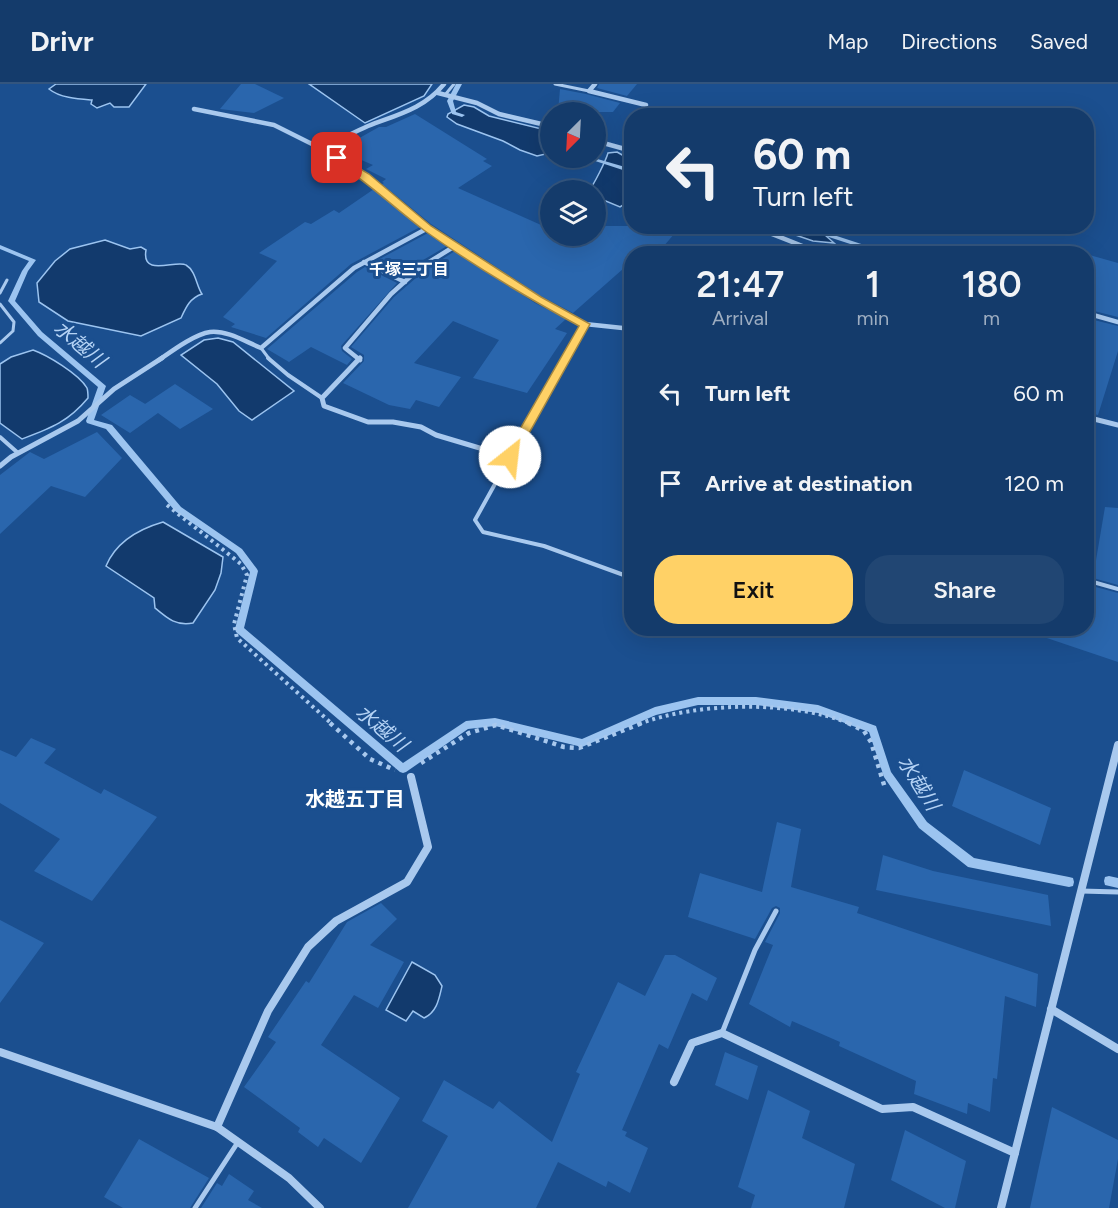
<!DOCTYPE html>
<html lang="en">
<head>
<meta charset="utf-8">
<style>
	body { margin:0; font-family:Figtree,"Noto Sans JP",sans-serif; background:#214673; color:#f1f3f6; height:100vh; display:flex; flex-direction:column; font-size:22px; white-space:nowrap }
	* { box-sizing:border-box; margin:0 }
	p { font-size:20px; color:#9dadc1 }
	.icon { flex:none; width:33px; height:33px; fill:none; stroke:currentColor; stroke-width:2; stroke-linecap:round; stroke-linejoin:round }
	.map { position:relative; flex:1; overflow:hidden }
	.sheet { position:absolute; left:624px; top:162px; width:470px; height:390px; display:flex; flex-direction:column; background:#143b6b; border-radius:24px; box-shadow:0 6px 24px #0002,0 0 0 2px #33557e }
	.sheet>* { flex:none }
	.banner { position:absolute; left:624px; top:24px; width:470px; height:126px; border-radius:24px; box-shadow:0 6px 24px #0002,0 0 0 2px #33557e; background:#143b6b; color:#f1f3f6; overflow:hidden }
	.needle { width:39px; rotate:204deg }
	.buttons { position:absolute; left:540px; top:18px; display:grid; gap:12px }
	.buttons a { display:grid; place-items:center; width:66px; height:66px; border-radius:50%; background:#143b6b; box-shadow:0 6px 24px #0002,0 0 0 2px #33557e; font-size:30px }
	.pin { position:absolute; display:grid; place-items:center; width:51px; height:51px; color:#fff; margin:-26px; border-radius:12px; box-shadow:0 3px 9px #0006 }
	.me { position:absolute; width:66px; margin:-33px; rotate:29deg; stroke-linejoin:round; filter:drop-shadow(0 0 4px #0008) }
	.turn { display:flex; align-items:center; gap:21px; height:126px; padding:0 30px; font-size:27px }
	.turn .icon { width:78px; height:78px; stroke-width:2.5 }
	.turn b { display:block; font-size:42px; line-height:51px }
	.eta { display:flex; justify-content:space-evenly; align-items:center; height:102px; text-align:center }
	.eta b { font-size:36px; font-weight:600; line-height:42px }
	.action { display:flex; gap:12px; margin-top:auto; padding:12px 30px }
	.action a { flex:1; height:69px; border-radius:24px; background:#ffd166; color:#111; font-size:24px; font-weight:600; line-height:69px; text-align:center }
	.action a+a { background:#214673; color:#f1f3f6 }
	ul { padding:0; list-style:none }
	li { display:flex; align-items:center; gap:18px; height:90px; padding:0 30px }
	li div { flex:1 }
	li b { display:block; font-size:22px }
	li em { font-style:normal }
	header { display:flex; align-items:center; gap:36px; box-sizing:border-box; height:84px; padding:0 30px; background:#143b6b; border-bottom:2px solid #33557e }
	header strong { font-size:28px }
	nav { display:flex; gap:33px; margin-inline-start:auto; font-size:21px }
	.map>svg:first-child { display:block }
	.water { fill:#123a6d; stroke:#9cc4f0; stroke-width:1.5 }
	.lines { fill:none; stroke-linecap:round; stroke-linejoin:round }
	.stream { fill:#9cc4f0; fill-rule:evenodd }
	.building { fill:#2a66ad }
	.path-far1 { stroke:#a9c9ee; stroke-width:4; stroke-dasharray:3 4; stroke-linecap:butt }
	.path { stroke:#a9c9ee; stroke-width:4.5; stroke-dasharray:4 5; stroke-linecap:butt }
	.lane-far2 { stroke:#a9c9ee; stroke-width:3 }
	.lane-far1 { stroke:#a9c9ee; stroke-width:4 }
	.lane { stroke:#a9c9ee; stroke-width:5 }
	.street-far2 { stroke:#a9c9ee; stroke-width:4.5 }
	.street-far1 { stroke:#a9c9ee; stroke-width:5 }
	.street { stroke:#a9c9ee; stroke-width:8 }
	.route { fill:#ffd166; stroke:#a68842; stroke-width:1.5 }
	.labels { text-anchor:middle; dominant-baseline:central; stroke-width:6; stroke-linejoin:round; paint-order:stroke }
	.far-neighbourhood-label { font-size:16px; font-weight:bold; fill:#fff; stroke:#1b4f8f }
	.water-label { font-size:20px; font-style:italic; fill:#b5d3f5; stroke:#1b4f8f }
	.neighbourhood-label { font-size:20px; font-weight:bold; fill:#fff; stroke:#1b4f8f }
</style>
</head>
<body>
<header>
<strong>Drivr</strong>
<nav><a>Map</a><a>Directions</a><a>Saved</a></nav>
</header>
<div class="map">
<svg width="1118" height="1124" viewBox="0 0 1118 1124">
	<rect width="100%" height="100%" fill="#1b4f8f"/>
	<g class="water">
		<path d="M56,0H146L129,23H114L110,19L97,24L91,20L92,16C78,15 60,14 49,5Z"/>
		<path d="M309,0H432L424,12L365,39Z"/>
		<path d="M464,21L474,23L489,32L550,47V69L537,72L520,66L503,57L457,40L447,33L448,30Z"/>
		<path d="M617,68L631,76V116L620,123L596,113V106H589C594,101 606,76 608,69Z"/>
		<path d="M772,143H816L834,159L813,157Z"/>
		<path d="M105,156L130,165L141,163L146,166C141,194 177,175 186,181C196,187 196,201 202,210C190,214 186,223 181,234L141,252L68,237L39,218L37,199L55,177L70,165Z"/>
		<path d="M218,254L233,258L294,307L252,336L239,327L217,300L181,271L204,256Z"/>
		<path d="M33,266C47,271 79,290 87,304C88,307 88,310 88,314C68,338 51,344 22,355L0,339V280L11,273Z"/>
		<path d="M163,438L223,473L221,489L215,506L193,539C176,542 168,535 155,524L154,514L106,482C116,458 139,445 163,438Z"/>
		<path d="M412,878L435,891L442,902C439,915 437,928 424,934L413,927L406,937L386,926Z"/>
	</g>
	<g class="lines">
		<g class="stream">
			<path d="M456,0H462L453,17L456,28L465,31L462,33L452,30L447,17Z"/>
			<path d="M586,74H594L632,85V89Z"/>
			<path d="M795,142H806L892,170H881Z"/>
			<path d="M0,161L36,176L28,187L15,217L42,248L106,302L94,336L112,341L181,423L242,465L257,485L258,487L244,544L403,679L466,637L495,634L582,655L655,623L698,613H756L818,621L876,642L891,688L927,738L974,774L1069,793L1073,794L1074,798L1073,802L1069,803L968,783L919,744L884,693L869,648L818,629L756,621H698L656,631L582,663L495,642L468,645L406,688L403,689L400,688L236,548L235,545L250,488L236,469L175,427L106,345L87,339L86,337L98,303L38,252L9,218L8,217L22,187L29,177L0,165Z"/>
			<path d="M1109,792L1118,794V804L1105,801L1104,797L1105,793Z"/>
		</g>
	</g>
	<g class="building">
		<path d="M241,0H255L284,14L254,29L220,25Z"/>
		<path d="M599,0H637L627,12L597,4Z"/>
		<path d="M560,5L586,10L620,19L613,28H558Z"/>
		<path d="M415,30L487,75L483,77L492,82L458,104L550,145V152H596V142H681L657,170H632V177L573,229L539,211L431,140L382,100L384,99L382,98L386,95L366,85L373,81L338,66L379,43H386Z"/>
		<path d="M374,105L420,143L351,180L266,254L231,243L235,240L223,233L277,177L259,169L305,138L311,140L334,126L339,129Z"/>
		<path d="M428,149L447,162L418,179L404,192L374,178Z"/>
		<path d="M455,167L535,219L566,235L555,245L567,249L527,309L473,294L499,256L453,237L414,279L461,293L439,323L416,316L410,325L389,321L343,299L364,277V271L351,263L394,213L424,187Z"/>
		<path d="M1086,170L1118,179V233L1086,225Z"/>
		<path d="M365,183L397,199L341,262L342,267L352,275L347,281L311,263L289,278L267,265L357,188Z"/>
		<path d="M1086,234L1118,242V267L1098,331L1086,328Z"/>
		<path d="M175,300L213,325L180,345L158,329L130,349L101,331L130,311L147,321L145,320Z"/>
		<path d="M97,348L122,374L85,413L51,402L0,450V391L30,368L44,375Z"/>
		<path d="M1105,423L1118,424V501L1093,494Z"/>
		<path d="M1092,502L1118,509V578L1032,549L1033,544H1086V506L1091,508Z"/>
		<path d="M31,654L56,665L44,679L101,710L104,705L157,733L92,817L34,787L60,755L0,719V666L16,673Z"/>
		<path d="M964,686L1051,724L1040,761L952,722Z"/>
		<path d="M777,738L801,745L791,803L859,823L857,829L1038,890L1036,923L1005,912L997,995L993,994L990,1028L968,1019L967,1030L914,1010L916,997L839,962L840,958L792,937L790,943L749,920L773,861L765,858L780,829V824L776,822L772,824L755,855L688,833L700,789L762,808Z"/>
		<path d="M883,771L933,787L1048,811L1051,842L876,806Z"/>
		<path d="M381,819L397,835L370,861L404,878L378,924L354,911L321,961L400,1014L361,1079L324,1054L318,1063L298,1048L300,1044L244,1003L276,958L268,953L306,897L309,899L347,838Z"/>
		<path d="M0,836L44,859L0,919Z"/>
		<path d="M665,871H675L717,894L707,917L692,909L668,965L659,960L622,1046L627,1048L625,1052L648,1064L630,1109L608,1097L606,1103L558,1078L536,1124H408L448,1052L422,1037L444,996L493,1025L499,1017L552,1058L580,990L576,988L618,898L645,912Z"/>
		<path d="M725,968L758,982L748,1016L715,1001Z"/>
		<path d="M768,1006L810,1027L802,1054L855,1080L844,1124H751L755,1111L738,1103Z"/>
		<path d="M1052,1023L1118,1056V1075L1109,1124H1030Z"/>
		<path d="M905,1046L966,1077L955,1124H945L891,1096Z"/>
		<path d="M139,1055L209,1094L190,1124H123L104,1113Z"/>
		<path d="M229,1090L254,1107L248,1116L262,1124H201L217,1099L222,1102Z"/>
	</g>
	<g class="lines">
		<g class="path-far1">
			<path d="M167,421L241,480L247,491L234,540L237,554L332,640"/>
			<path d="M639,640C697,618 793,616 851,640"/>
		</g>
		<g class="path">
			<path d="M330,639L370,675L395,686"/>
			<path d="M848,639L864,647L871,658L885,704"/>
			<path d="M421,679L469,649L496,641L564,663L579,664L642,639"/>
		</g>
		<g class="lane-far2">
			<path d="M555,0L589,7"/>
			<path d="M445,11L454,0"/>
			<path d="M0,209L7,196"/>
			<path d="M0,220L14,238L13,247L0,259"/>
			<path d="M261,264L270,276"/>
		</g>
		<g class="lane-far1">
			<path d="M268,274L288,291L322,314"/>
			<path d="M0,353L18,369"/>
			<path d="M510,373L475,436L483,448L544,462L632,494"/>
			<path d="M1086,496L1118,505"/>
		</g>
		<g class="lane">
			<path d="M1081,807L1118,808"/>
			<path d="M722,949L755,866L776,827"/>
			<path d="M195,1124L238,1058"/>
		</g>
		<g class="street-far2">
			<path d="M595,0L589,7L646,21"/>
			<path d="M438,9L477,19L499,30L550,42"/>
			<path d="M194,25L274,41L322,65L366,92L428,144L537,215L585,240L632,245"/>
			<path d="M596,57L632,67"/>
			<path d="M322,65C337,57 352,49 368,42C396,31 424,25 444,0"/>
			<path d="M752,142L810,165L865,170"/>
			<path d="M364,178L405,198"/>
			<path d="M1086,229L1118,238"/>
			<path d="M159,276C172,267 195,250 210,248C227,246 246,258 261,264L354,184L428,144"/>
			<path d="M360,276L345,264L391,210L421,183L455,162"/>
			<path d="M565,276L585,240"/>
		</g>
		<g class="street-far1">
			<path d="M360,274L322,314L324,322L368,338H393L421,343L436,351L510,373L566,274"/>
			<path d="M1086,333L1118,341"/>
			<path d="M0,382L11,373L78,337L114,305L162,274"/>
		</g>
		<g class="street">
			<path d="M1051,925L1118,965"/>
			<path d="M0,968L217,1043L289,1094L320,1124"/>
			<path d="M674,998L692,959L722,949L882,1025L913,1023L1015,1069"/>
			<path d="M217,1043L268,927L308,863L336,837L407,798L428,763L411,693"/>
			<path d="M1001,1124L1118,661"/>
		</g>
	</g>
	<path class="route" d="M337,71L369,90L431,142L541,213L590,240L514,376L510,377L504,373L579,242C526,213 474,182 425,147C394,124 367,97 333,76V72Z"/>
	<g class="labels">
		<g class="far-neighbourhood-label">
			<text x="409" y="185">千塚三丁目</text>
		</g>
		<g class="water-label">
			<text transform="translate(80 260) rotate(40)">水越川</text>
			<text transform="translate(382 644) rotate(40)">水越川</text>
			<text transform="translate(919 699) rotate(58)">水越川</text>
		</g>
		<g class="neighbourhood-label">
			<text x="355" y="715">水越五丁目</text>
		</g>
	</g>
</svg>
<div class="buttons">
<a><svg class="needle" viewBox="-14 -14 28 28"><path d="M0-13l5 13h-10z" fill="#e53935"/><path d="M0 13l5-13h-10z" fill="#9dadc1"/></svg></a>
<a><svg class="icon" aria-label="layers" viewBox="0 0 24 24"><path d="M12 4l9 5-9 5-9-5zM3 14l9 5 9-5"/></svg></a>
</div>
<div class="pin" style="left:337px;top:74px;background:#d93025"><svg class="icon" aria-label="arrive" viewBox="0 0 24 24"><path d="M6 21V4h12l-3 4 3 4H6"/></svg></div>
<svg class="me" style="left:510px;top:373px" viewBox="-20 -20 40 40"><circle r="19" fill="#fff"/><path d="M0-13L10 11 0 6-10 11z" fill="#ffd166"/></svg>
<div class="banner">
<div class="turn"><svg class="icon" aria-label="left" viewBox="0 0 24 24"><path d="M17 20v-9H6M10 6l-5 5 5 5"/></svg><div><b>60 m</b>Turn left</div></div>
</div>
<section class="sheet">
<div class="eta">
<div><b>21:47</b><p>Arrival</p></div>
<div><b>1</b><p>min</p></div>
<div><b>180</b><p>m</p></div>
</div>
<ul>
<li><svg class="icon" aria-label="left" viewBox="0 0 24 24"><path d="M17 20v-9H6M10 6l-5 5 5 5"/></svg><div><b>Turn left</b></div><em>60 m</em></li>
<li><svg class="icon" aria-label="arrive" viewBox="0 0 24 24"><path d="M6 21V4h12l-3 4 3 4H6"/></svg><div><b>Arrive at destination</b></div><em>120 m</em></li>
</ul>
<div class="action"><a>Exit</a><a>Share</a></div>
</section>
</div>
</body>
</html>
